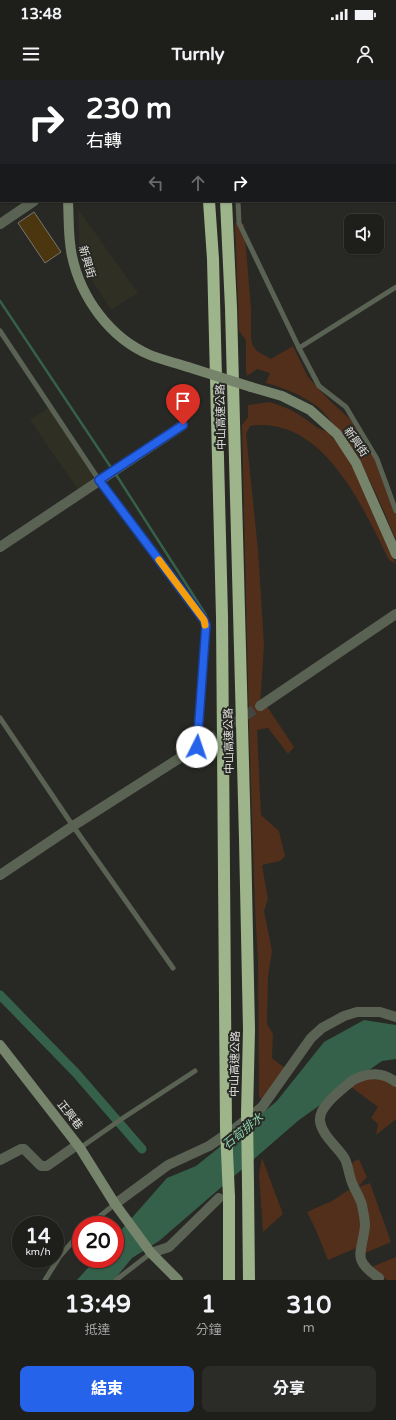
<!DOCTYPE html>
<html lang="zh-TW">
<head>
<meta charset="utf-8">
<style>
	body { margin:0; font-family:"Varela Round","Noto Sans TC",sans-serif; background:#2b2b28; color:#f1f3f6; height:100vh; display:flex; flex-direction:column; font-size:15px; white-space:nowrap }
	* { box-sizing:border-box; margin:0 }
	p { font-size:13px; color:#a1a2a3 }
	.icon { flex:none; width:22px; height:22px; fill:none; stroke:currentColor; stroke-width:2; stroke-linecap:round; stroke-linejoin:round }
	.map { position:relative; height:1200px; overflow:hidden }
	.details { display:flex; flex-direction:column; background:#1e1e1b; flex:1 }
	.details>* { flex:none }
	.hud { position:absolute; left:0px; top:0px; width:396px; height:122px; box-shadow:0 1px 3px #0004,0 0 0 1px #3c3c3a; background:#202124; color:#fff; overflow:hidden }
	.fabs { position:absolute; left:344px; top:134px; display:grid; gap:8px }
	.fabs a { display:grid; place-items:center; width:40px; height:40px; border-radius:8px; background:#1e1e1b; box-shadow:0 1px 3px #0004,0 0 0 1px #3c3c3a; font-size:20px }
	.speed { position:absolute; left:12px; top:1136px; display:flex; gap:8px; font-size:20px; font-weight:700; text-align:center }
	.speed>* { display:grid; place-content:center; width:52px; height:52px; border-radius:50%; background:#1e1e1b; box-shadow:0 1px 3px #0004,0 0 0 1px #3c3c3a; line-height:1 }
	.speed small { font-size:10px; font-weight:400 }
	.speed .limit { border:6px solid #d22; background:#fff; color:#111 }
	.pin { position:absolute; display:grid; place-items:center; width:34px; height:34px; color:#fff; margin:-41px -17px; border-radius:50% 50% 50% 0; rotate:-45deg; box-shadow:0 0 4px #0007 }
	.pin .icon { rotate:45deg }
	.me { position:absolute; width:44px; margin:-22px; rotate:4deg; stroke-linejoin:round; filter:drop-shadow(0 0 3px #0008) }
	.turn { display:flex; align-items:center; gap:14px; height:84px; padding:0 20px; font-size:18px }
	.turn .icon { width:52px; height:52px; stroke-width:2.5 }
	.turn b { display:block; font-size:28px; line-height:34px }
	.lanes { display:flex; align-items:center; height:38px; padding:0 20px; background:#0003; justify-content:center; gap:20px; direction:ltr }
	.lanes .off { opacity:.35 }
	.eta { display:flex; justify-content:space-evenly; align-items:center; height:68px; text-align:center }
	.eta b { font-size:24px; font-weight:800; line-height:28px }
	.primary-button { display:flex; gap:8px; margin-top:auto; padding:8px 20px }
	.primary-button a { flex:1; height:46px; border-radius:8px; background:#2563eb; color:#fff; font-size:16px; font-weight:800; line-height:46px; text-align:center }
	.primary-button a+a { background:#2b2b28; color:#f1f3f6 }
	.status { display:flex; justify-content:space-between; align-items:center; height:28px; padding:0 20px; background:#1e1e1b; direction:ltr }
	.status svg { height:11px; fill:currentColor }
	header { display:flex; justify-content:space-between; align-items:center; height:52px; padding:0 20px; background:#1e1e1b; font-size:18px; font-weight:800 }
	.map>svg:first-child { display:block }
	.built { fill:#2f2f24 }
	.green { fill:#512f1a }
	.water { fill:#356049 }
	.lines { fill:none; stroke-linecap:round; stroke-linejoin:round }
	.stream { stroke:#356049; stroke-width:2.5 }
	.canal { stroke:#356049; stroke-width:9 }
	.building { fill:#4b360f; stroke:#797671 }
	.street-tunnel { stroke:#444440; stroke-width:10; stroke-dasharray:10 5; stroke-linecap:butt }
	.lane { stroke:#5a6353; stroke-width:5 }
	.street { stroke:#5a6353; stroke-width:10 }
	.secondary { stroke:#75846a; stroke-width:10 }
	.highway { stroke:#9eb58c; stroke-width:12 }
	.secondary-bridge { stroke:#75846a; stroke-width:10 }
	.highway-bridge { stroke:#9eb58c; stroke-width:12 }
	.route-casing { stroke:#184099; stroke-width:10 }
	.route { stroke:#2563eb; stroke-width:7 }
	.slow { stroke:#f59e0b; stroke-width:7 }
	.labels { text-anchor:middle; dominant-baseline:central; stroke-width:4; stroke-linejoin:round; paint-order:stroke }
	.street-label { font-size:11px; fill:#e1e1de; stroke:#282824 }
	.water-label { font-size:12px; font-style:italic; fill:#8dd4ac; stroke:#282824 }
</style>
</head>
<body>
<div class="status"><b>13:48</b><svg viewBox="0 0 49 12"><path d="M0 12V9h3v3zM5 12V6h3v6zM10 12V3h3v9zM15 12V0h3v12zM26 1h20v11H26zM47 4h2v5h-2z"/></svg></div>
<header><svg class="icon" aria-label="menu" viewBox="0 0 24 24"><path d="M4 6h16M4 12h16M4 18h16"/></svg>Turnly<svg class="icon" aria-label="person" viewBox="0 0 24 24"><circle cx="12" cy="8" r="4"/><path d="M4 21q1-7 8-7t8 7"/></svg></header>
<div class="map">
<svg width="396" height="1200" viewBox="0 0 396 1200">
	<rect width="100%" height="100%" fill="#282824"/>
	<g class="built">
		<path d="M78,129L138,213L111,230L80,182Z"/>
		<path d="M50,327L98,398L79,411L30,340Z"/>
	</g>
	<g class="green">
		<path d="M235,143L244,144L251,229V259L253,266L257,271L271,279L293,266L308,297L328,319L350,339L378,381L396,436V460C378,418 362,375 330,340C326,336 323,331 318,327C302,315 285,308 266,303L270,293L257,289L247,296L246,291V260L239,251Z"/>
		<path d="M270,322L289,329L298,334L318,348L329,353L345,373L357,394L396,484L389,480C363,428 323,335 250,346L246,354L258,470L264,565L260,625H266L294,667L288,674L268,648L257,650L261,735L279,751L285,776L280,781L262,785L268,819L264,831L272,871L268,897L267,944L273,954L272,978L285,988L263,1020L259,1017L258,882L255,827L249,645L242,345L248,337V325Z"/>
		<path d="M367,998L386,999L396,1007V1039L376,1055L378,1044L371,1038L378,1027L350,1006Z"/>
		<path d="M262,1078L283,1134L263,1152L259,1094Z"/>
		<path d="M359,1079L367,1097L359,1106L350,1091L353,1082Z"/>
		<path d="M370,1103L391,1162L363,1174L359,1107Z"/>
		<path d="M350,1110L355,1116L362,1145L356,1168L328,1180L316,1150L307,1132L332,1121L347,1111Z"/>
		<path d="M396,1177V1200H387L369,1188Z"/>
	</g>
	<path class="water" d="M364,940L396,945V979L382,981L299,1040L159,1161L132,1178L114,1200H77L96,1179H115V1157L167,1098L196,1086L276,1022L324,962Z"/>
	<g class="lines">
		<g class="stream">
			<path d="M0,221L112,389"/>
			<path d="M115,393L206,535"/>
		</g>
		<path class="canal" d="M0,915L76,993L142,1069"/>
	</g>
	<path class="building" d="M34,132L61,172L45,183L18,143Z"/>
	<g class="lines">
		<path class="street-tunnel" d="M208,660L260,626"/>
		<g class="lane">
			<path d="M343,0L345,1"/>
			<path d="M395,28H396"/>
			<path d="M238,121L239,143L299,268L319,306L346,327L377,379L396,431"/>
			<path d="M0,251L99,400L204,540L206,545L197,666"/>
			<path d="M299,268L396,207"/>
			<path d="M0,638L73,746L173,888"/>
			<path d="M80,1068L123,1038L195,991"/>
			<path d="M89,1145L115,1124"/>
			<path d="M45,1200L60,1176L81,1152"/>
			<path d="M116,1200L151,1173"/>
		</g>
		<g class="street">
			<path d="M0,144L34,121"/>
			<path d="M0,467L183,345"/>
			<path d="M260,626L396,534"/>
			<path d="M0,795L73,746L208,660"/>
			<path d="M0,1080L21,1069H24L41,1086H47L77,1065"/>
			<path d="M115,1124L168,1085L209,1066L237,1047L262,1027L311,958L322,948L344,936L357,932H380L396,937"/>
			<path d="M151,1173L169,1167L219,1118"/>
			<path d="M379,1198C351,1179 362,1174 365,1146C365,1139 363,1131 362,1125C360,1118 356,1112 353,1105C349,1097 349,1088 345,1079C338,1067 322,1056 320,1041C318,1026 343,1009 353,1000C369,992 382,992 396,1002"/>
		</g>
		<g class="secondary">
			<path d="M92,1V0"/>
			<path d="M68,121C69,139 68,158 72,176C81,218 110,258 150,275C162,280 176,283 188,287"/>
			<path d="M251,307L282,316L310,330L337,354L356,383L396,474"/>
			<path d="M0,965L80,1068L115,1124L151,1173L178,1200"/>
		</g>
		<g class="highway">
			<path d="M201,0V1"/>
			<path d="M219,0V1"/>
			<path d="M209,121L213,179L222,537L226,1049"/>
			<path d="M226,121L231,228L245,759L249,950L247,1034"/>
			<path d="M248,1104L249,1200"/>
			<path d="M229,1117V1200"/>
		</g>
		<path class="secondary-bridge" d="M188,287L251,307"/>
		<g class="highway-bridge">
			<path d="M247,1034L248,1104"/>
			<path d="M226,1049L229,1117"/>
		</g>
	</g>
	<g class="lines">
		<g class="route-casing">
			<path id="route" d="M183,345L99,400L204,540L206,545L197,667"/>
		</g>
		<use href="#route" class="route"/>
		<path class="slow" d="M159,480L204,540L205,545"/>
	</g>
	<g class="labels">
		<g class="street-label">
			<text transform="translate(87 182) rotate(74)">新興街</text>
			<text transform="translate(221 337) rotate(-91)">中山高速公路</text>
			<text transform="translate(356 362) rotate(55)">新興街</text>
			<text transform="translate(229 661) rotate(-91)">中山高速公路</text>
			<text transform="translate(235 984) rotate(-89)">中山高速公路</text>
			<text transform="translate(70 1035) rotate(52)">正興巷</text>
		</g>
		<g class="water-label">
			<text transform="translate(243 1051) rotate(-39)">石筍排水</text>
		</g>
	</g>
</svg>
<div class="fabs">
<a><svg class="icon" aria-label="sound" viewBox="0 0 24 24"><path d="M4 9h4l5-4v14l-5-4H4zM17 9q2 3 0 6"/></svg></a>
</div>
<div class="speed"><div>14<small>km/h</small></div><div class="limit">20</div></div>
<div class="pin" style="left:183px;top:345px;background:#d93025"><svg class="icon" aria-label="arrive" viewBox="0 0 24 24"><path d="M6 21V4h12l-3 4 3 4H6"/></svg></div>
<svg class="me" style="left:197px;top:667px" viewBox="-20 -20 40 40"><circle r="19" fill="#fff"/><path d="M0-13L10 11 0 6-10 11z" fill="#2563eb"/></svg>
<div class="hud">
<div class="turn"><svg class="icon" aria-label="right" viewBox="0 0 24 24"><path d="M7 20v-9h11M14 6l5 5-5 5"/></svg><div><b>230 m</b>右轉</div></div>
<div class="lanes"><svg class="icon off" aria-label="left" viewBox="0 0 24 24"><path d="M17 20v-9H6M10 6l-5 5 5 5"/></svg><svg class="icon off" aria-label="ahead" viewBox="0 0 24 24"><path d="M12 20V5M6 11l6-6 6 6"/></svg><svg class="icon" aria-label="right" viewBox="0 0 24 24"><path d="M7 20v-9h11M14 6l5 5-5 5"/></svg></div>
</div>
</div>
<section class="details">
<div class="eta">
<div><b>13:49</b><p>抵達</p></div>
<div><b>1</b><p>分鐘</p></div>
<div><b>310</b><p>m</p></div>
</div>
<div class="primary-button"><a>結束</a><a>分享</a></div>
</section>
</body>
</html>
